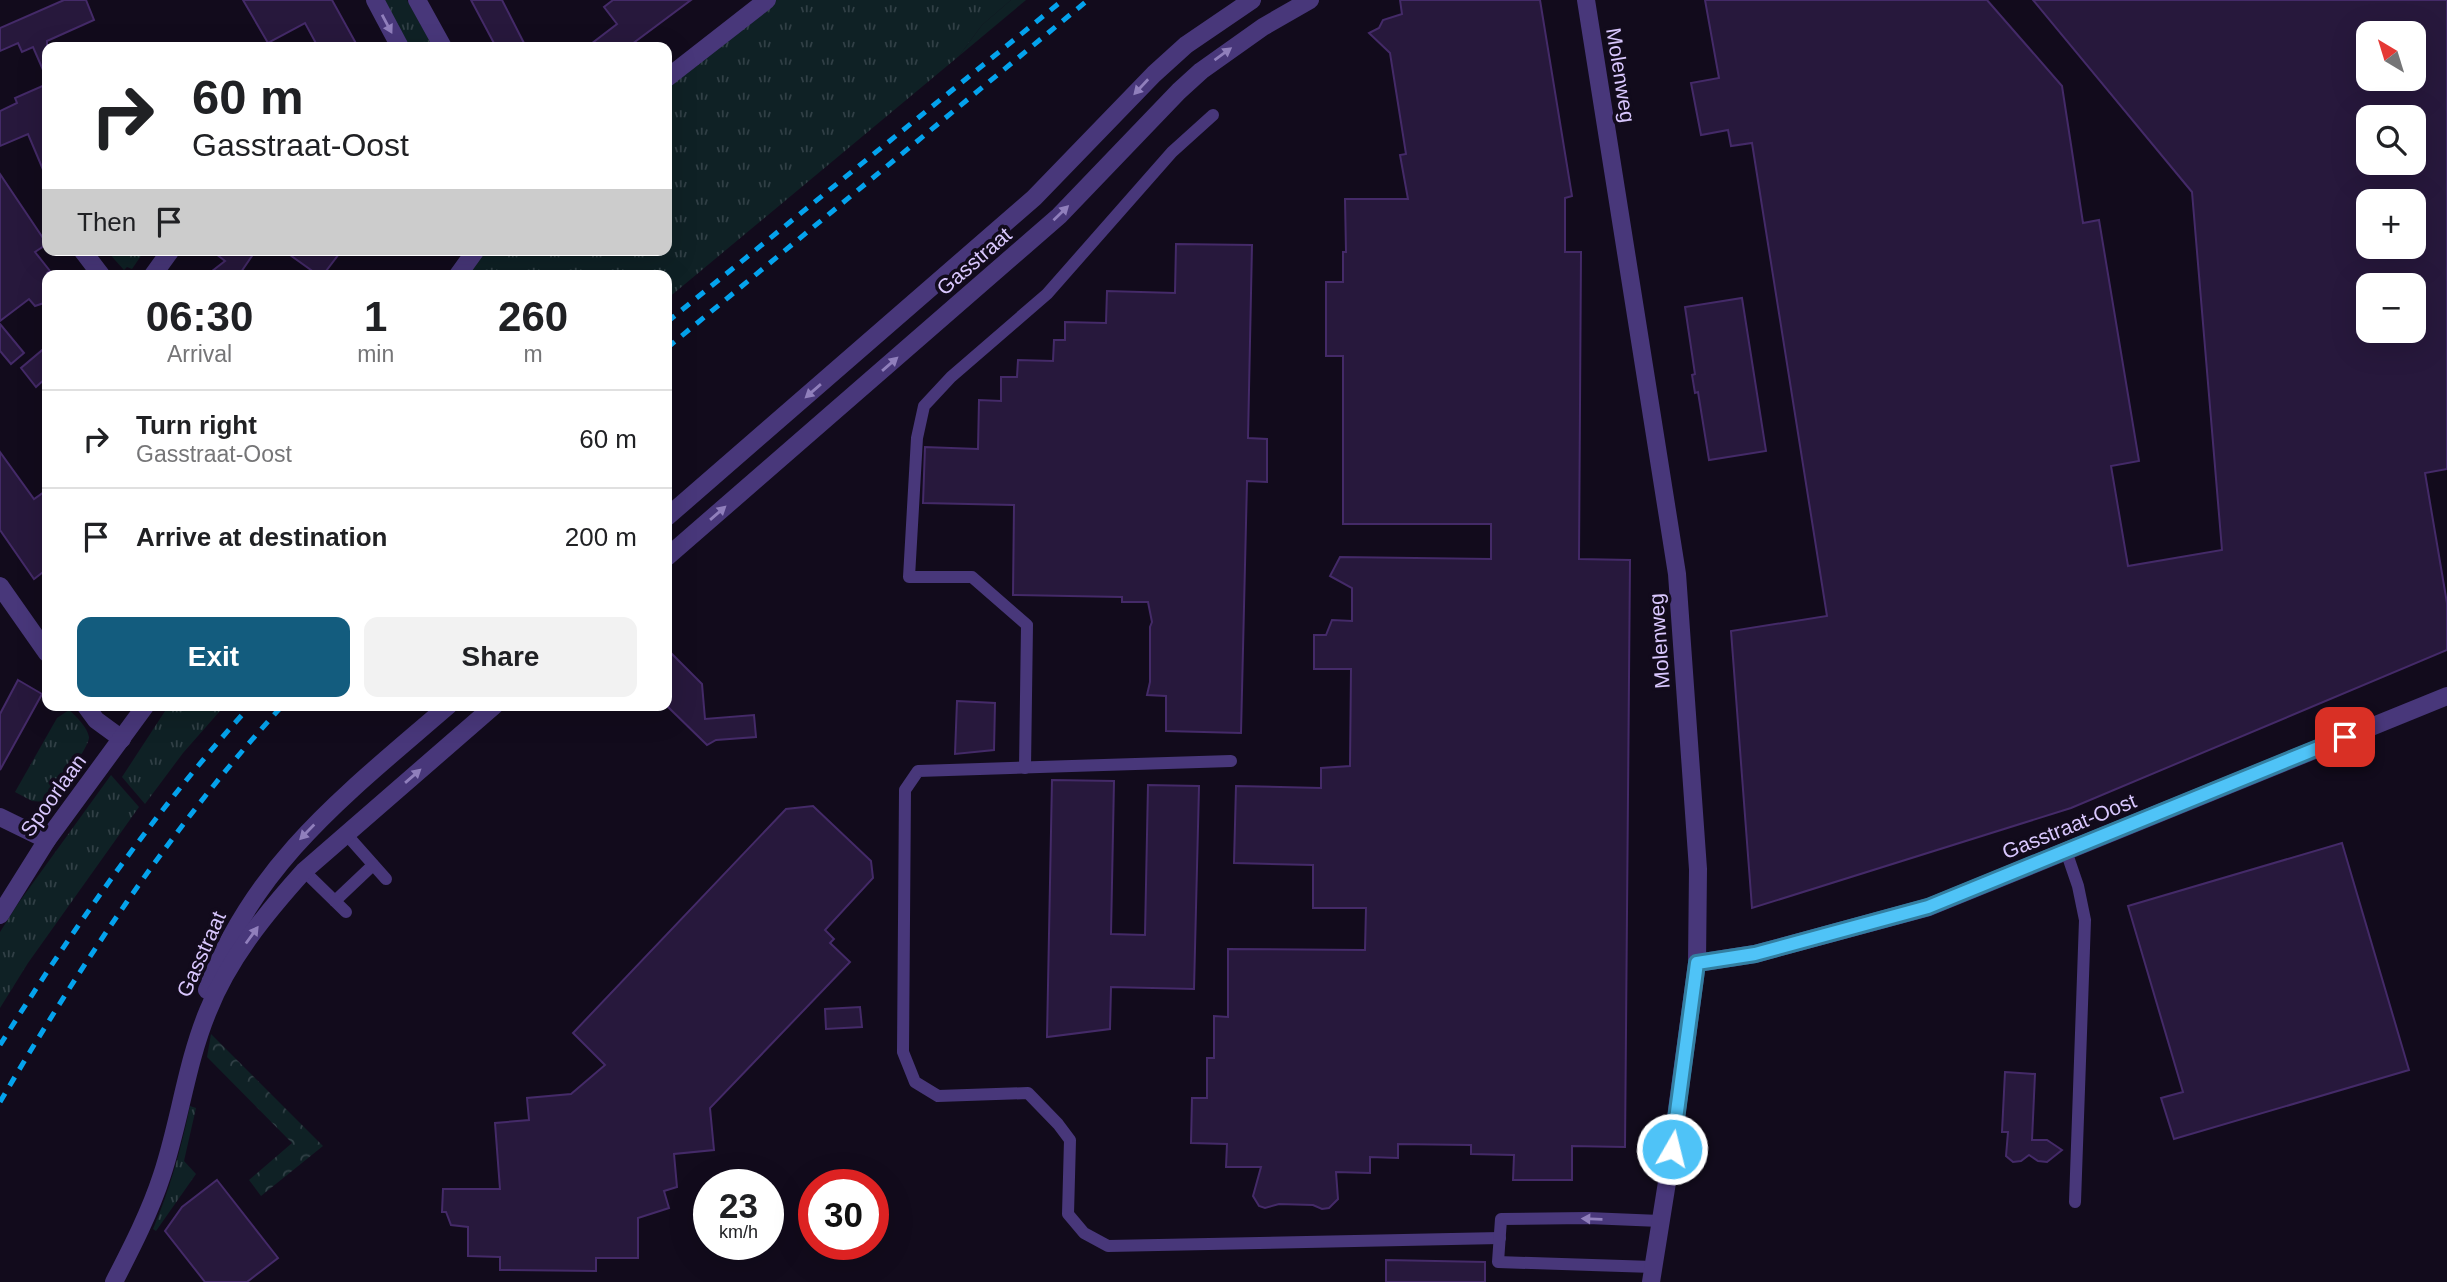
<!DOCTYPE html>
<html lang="en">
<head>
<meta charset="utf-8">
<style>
	body { margin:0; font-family:Helvetica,sans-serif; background:#f2f2f2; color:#202124; height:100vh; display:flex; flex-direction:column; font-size:26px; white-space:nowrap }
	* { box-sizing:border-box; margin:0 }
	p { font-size:23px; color:#757577 }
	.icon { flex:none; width:38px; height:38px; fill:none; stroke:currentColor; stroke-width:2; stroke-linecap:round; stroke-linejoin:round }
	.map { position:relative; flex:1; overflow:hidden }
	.side { position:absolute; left:42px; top:270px; width:630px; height:441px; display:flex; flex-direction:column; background:#fff; border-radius:14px; box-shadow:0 7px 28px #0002 }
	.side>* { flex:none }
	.banner { position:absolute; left:42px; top:42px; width:630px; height:214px; border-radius:14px; box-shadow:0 7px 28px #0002; background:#fff; color:#202124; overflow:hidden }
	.needle { width:46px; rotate:322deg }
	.tools { position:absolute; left:2356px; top:21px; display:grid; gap:14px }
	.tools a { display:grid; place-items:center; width:70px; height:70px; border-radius:14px; background:#fff; box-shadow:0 7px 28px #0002; font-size:35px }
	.speed { position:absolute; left:693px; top:1169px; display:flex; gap:14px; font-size:35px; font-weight:700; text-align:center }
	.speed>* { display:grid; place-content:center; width:91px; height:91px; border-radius:50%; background:#fff; box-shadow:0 7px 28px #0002; line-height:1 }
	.speed small { font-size:18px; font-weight:400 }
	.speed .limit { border:10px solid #d22; background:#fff; color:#111 }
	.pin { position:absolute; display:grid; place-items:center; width:60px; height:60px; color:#fff; margin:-30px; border-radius:14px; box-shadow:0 4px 10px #0006 }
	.me { position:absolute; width:77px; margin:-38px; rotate:8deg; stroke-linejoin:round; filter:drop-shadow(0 0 5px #0008) }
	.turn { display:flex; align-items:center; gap:24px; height:147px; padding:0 35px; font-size:32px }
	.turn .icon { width:91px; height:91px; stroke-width:2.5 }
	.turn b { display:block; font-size:49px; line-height:60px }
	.then { display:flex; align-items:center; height:66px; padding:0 35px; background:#0003; gap:14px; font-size:26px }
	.eta { display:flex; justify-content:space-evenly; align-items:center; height:119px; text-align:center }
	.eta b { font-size:42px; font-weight:700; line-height:49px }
	.button { display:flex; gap:14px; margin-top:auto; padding:14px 35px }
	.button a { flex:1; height:80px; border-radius:14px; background:#135c7e; color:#fff; font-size:28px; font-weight:700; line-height:80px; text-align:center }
	.button a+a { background:#f2f2f2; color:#202124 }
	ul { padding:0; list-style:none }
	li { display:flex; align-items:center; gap:21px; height:98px; padding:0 35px; border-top:2px solid #e0e0e0 }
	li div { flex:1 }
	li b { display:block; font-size:26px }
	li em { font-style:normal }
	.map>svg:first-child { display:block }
	.grass { fill:url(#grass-tufts) }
	.forest { fill:url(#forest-crowns) }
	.building { fill:#27183c; stroke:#442a68; stroke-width:2; fill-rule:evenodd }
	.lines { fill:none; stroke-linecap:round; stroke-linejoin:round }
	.service { stroke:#48377a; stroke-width:12 }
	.minor { stroke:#48377a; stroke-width:18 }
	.tertiary { stroke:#48377a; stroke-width:18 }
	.rail { stroke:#04a3ed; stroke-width:5; stroke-dasharray:10 9; stroke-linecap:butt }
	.oneway { fill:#907fbc }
	.route-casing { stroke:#337fa1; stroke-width:18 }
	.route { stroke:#4fc3f7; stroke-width:12 }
	.labels { text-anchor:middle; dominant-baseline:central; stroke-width:7; stroke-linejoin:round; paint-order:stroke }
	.street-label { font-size:21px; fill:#d9c7fe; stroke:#120b1c }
</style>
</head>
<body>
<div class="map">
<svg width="2447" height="1282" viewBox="0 0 2447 1282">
	<defs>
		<pattern id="grass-tufts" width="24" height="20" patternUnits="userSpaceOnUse" patternTransform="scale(1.75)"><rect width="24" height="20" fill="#0f2125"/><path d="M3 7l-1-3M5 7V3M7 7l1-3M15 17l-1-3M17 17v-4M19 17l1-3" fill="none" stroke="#314046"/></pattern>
		<pattern id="forest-crowns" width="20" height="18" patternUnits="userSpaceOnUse" patternTransform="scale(1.75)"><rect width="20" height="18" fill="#0f2125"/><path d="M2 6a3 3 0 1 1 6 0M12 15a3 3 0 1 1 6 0" fill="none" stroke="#314046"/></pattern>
	</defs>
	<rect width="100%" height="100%" fill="#120b1c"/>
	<g class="grass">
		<path d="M384,0H407L433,47H409Z"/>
		<path d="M768,0H1011L982,25L959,56L667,299V275H468L485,250H667V80Z"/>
		<path d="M106,250H145L132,269L127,267L124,270Z"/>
		<path d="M169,705H215L220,711L183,753L145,804L122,777Z"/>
		<path d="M69,710C77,717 87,727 89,737C90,746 54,795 46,802L32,801L15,792L57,718Z"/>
		<path d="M111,775L139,807L28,963L0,1008V932L17,905Z"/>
		<path d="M190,1106L196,1108L184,1161L196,1174L156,1231L153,1229C170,1189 181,1149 190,1106Z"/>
	</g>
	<g class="forest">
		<path d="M1011,0H1026L959,56L982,25Z"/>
		<path d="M211,1034L323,1146L261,1196L249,1180L292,1143L207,1057Z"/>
	</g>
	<g class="building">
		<path d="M64,0H86L94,20L47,41V79L33,47L22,52L18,43L0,51V28Z"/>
		<path d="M243,0H332L358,47H318L305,23L268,43Z"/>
		<path d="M471,0H502L526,47H496Z"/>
		<path d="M613,0H691L628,47H587L617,24L604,7Z"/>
		<path d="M1400,0H1540L1572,196L1565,198V252H1581L1579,559L1630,560L1625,1147L1572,1146V1180H1513L1514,1155L1471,1154V1145L1398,1144V1158L1370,1157V1173L1336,1172L1338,1199L1329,1208L1322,1209L1313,1205L1279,1204L1265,1208L1259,1206L1253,1196L1261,1167H1226L1227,1144L1191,1143L1192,1098H1207V1058H1214V1016L1228,1017V949L1365,950L1366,908H1313V865L1234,863L1236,786L1321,788V768L1350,766L1351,669H1314V635H1326L1332,620L1352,621V588L1330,576L1340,557L1491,559V524H1343V356H1326V282H1343V252H1346L1345,199H1408L1400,155L1406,154L1390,53L1369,33L1379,28L1383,20L1402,14Z"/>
		<path d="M1705,0H1987L2062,86L2083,223L2099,220L2139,461L2111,466L2128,566L2222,550L2192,192L2033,0H2447V469L2425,473L2447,603V650L2071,808L1752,908L1731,631L1827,616L1752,143L1731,146L1728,130L1701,135L1691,83L1719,78ZM2368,33H2413V79H2368ZM2368,117H2413V163H2368ZM2368,201H2413V247H2368ZM2368,285H2413V331H2368Z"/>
		<path d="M47,84V179L28,134L0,146V111L17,103L15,98Z"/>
		<path d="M0,174L47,244L35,252L50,271L47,273V302L35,306L29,299L0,321Z"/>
		<path d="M1176,244L1252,245L1248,438L1267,439V482L1247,481L1241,733L1166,731V696L1147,695L1150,682V627L1152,622L1148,602H1122V597L1013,595L1014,505L923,503L925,447L978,449L979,400L1001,401V377H1017L1018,360L1053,361L1054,340H1065V322L1106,323L1107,291L1175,293Z"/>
		<path d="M211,250H256L239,275H207L225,261Z"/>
		<path d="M283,250H342L323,275H318Z"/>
		<path d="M1742,298L1766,451L1709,460L1698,392L1695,393L1692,375L1695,374L1685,307Z"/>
		<path d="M0,324L24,353L11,364L0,351Z"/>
		<path d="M47,346V377L36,387L21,368Z"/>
		<path d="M0,452L34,499L47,490V569L34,579L0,530Z"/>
		<path d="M667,649L702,684L705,719L754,715L756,737L716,740L707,745L667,706Z"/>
		<path d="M18,680L42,694L0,770V714Z"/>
		<path d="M957,701L995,703L994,750L955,754Z"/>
		<path d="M1052,780L1114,781L1111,934L1145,935L1148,785L1199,786L1194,989L1111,987L1110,1029L1047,1037Z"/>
		<path d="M813,806L871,861L873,878L825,930L834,939L830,943L850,962L710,1108L714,1150L674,1154L677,1187L664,1191L669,1208L638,1218V1258H596V1271L500,1270V1257L468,1256V1227L451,1225L446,1212H442L443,1189H500L495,1123L529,1120L527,1098L571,1094L605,1065L573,1033L786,809Z"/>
		<path d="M2342,843L2409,1070L2174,1139L2161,1098L2183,1092L2128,906Z"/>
		<path d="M860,1007L862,1027L826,1029L825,1009Z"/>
		<path d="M2005,1072L2035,1074L2032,1140H2047L2062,1150L2047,1162L2038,1161L2029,1155L2021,1161L2013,1162L2006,1156L2008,1132H2002Z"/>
		<path d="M217,1180L278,1258L247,1282H205L165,1231L182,1207Z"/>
		<path d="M1386,1260L1485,1262V1282H1386Z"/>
	</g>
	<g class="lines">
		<g class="service">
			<path d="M1231,761L918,771L905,790L903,1052L915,1082L938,1096L1028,1093L1058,1124L1070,1140L1068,1214L1084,1233L1108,1246L1500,1238"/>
			<path d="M1025,768L1027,625L972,577H909L917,438L924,406L951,377L1047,294L1172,152L1213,115"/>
			<path d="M346,834L386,879"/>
			<path d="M2066,851L2078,886L2085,920L2075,1202"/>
			<path d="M304,871L346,912"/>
			<path d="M335,901L373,865"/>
			<path d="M1653,1267L1498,1262L1501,1219L1588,1218L1660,1221"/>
		</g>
		<g class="minor">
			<path d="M375,0L400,47"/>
			<path d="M417,0L443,47"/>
			<path d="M1586,0L1677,574L1698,869L1697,963L1668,1176L1651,1282"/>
			<path d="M667,78L767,0"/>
			<path d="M82,250L101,275"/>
			<path d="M153,275L171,250"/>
			<path d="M458,275L476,250"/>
			<path d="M0,586L47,653"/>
			<path d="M85,705L96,720L122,739"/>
			<path d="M0,817L47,840"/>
			<path d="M0,915L47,840L146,705"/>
			<path d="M1697,963L1755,954L1929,907L2447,696"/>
		</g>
		<g class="tertiary">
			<path d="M667,517L1034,198L1154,74L1186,45L1252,0"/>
			<path d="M667,557L1059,216L1179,91L1201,71L1263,27L1310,0"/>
			<path d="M207,990C254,862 350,791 449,705"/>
			<path d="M114,1282C132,1247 150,1212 162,1175C180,1121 186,1064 208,1011C229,958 267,912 304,871L495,705"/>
		</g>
		<g class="rail">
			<path d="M667,322L1063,0"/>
			<path d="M667,348L1088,0"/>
			<path d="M0,1045C75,926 156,809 251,705"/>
			<path d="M0,1102C81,964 174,823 283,705"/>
		</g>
	</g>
	<defs><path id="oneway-solid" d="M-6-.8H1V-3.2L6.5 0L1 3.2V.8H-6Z" transform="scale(1.75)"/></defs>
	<g class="oneway">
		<use href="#oneway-solid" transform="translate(387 24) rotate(62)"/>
		<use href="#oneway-solid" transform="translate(1223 54) rotate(-36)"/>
		<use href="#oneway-solid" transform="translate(1141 87) rotate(133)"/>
		<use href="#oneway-solid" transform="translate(1061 213) rotate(-44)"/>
		<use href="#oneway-solid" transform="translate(890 364) rotate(-41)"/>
		<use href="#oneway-solid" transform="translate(813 391) rotate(139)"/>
		<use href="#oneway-solid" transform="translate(718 513) rotate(-41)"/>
		<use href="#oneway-solid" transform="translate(413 776) rotate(-41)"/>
		<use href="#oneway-solid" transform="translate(307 832) rotate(134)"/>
		<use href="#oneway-solid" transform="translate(252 935) rotate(-54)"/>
		<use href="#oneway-solid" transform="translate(1592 1219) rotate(-178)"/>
	</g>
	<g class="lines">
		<g class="route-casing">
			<path id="route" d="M1672,1149L1697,963L1755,954L1928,907L2345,737"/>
		</g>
		<use href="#route" class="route"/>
	</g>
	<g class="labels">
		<g class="street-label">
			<text transform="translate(1621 75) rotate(81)">Molenweg</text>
			<text transform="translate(974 261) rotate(-41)">Gasstraat</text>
			<text transform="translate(1659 641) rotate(-94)">Molenweg</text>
			<text transform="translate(53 795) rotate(-54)">Spoorlaan</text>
			<text transform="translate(2069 826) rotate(-22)">Gasstraat-Oost</text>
			<text transform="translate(201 954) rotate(-66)">Gasstraat</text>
		</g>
	</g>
</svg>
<div class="tools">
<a><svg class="needle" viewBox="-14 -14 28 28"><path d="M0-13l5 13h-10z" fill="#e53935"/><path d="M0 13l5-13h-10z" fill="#757577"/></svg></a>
<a><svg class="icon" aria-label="search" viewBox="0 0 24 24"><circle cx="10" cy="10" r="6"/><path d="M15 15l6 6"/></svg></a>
<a>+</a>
<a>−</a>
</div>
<div class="speed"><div>23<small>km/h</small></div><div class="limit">30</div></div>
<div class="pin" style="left:2345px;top:737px;background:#d93025"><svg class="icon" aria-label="arrive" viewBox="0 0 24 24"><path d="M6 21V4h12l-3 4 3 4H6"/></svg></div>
<svg class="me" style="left:1672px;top:1149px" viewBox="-20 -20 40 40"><circle r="17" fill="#4fc3f7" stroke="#fff" stroke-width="3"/><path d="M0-11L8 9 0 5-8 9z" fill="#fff"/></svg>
<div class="banner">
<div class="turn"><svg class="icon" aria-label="right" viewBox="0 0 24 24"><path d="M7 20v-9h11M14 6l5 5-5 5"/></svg><div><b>60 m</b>Gasstraat-Oost</div></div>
<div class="then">Then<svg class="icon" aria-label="arrive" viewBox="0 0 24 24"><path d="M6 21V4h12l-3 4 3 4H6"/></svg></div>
</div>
<section class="side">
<div class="eta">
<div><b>06:30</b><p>Arrival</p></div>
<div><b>1</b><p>min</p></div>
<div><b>260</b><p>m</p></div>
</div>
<ul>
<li><svg class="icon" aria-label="right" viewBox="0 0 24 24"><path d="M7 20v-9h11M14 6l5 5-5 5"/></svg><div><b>Turn right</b><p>Gasstraat-Oost</p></div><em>60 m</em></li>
<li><svg class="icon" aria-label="arrive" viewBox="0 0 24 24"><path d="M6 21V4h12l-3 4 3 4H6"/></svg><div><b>Arrive at destination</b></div><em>200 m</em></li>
</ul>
<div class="button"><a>Exit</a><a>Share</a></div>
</section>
</div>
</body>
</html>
